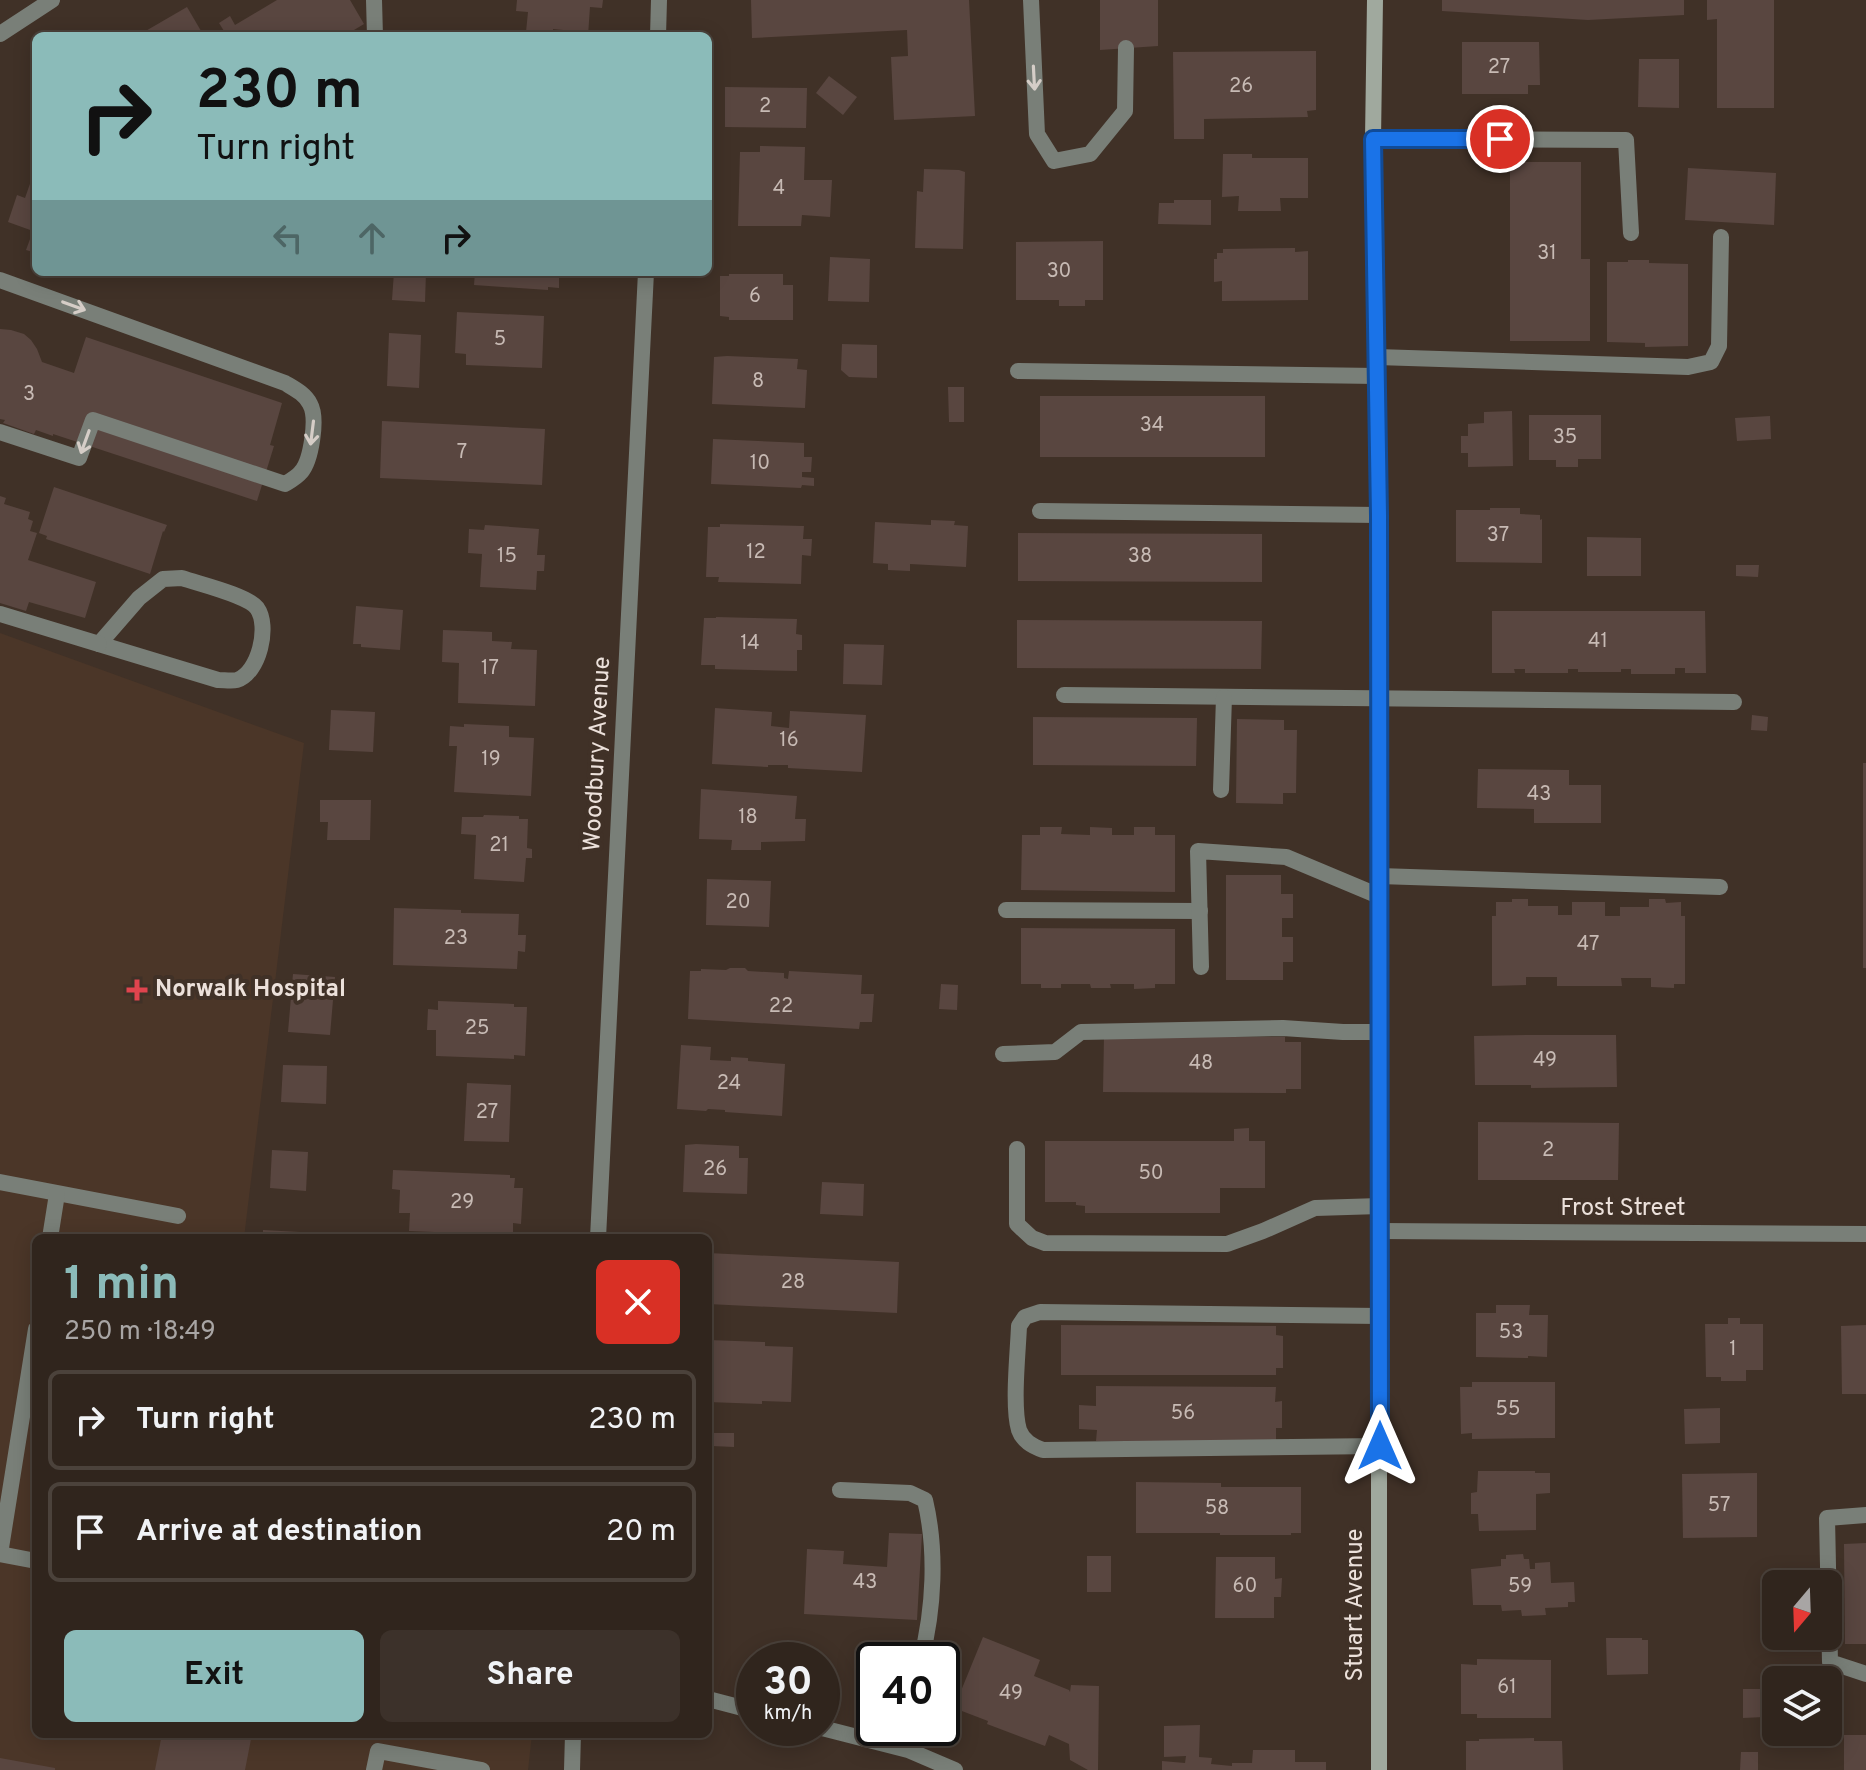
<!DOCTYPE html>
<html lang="en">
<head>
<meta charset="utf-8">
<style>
	body { margin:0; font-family:Overpass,sans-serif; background:#3c312a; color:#f1f3f6; height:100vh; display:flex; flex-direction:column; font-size:30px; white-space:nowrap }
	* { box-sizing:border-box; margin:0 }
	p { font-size:26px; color:#a8a5a4 }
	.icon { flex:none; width:44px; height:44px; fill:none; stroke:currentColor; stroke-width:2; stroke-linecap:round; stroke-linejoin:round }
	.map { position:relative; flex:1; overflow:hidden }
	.sheet { position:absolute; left:32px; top:1234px; width:680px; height:504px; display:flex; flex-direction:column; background:#30251d; border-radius:12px; box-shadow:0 4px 20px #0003,0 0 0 2px #4b423b }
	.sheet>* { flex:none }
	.hud { position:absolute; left:32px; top:32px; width:680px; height:244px; border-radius:12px; box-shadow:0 4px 20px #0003,0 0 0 2px #4b423b; background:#8bbbb9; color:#111; overflow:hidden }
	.needle { width:52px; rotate:199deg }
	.buttons { position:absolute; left:1762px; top:1570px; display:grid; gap:16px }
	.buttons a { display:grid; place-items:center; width:80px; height:80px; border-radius:12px; background:#30251d; box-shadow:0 4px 20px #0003,0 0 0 2px #4b423b; font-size:40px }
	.speed { position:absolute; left:736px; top:1642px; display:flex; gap:16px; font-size:40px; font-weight:700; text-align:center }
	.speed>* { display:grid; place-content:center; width:104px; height:104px; border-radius:50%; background:#30251d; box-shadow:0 4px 20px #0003,0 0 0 2px #4b423b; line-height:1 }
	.speed small { font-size:20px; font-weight:400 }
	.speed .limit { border:4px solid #111; border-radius:12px; background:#fff; color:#111 }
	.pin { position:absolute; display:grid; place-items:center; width:68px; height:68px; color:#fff; margin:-34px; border:4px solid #fff; border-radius:50%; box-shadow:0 2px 8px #0007 }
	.me { position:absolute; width:88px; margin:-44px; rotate:0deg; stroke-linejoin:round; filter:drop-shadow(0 0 6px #0008) }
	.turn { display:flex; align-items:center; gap:28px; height:168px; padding:0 32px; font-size:36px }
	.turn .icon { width:104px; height:104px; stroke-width:2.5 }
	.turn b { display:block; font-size:56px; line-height:68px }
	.lanes { display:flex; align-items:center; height:76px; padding:0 32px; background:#0003; justify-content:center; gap:40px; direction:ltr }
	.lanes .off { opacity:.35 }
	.round { display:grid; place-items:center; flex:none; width:84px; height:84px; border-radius:12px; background:#3c312a }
	.overview { display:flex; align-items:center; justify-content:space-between; height:136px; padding:0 32px }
	h1 { font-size:48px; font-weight:700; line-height:60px; color:#8bbbb9 }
	.primary-button { display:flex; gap:16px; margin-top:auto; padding:16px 32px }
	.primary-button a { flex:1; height:92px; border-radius:12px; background:#8bbbb9; color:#111; font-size:32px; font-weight:700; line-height:92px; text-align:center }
	.primary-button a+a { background:#3c312a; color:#f1f3f6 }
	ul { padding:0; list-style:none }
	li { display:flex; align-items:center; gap:24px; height:100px; margin:0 16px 12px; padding:0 16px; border:4px solid #4b423b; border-radius:12px }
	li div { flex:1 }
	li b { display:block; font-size:30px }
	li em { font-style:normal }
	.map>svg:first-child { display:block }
	.built { fill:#4b3628 }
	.building { fill:#594640 }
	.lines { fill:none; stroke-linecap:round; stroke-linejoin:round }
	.lane { stroke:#797f78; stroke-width:16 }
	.street { stroke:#797f78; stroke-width:16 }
	.secondary { stroke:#a0a99e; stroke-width:16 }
	.oneway { stroke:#d5cdc7 }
	.route-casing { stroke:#114b97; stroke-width:20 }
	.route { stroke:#1a73e8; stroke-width:14 }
	.health-dot { fill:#e0444e; stroke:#403127; stroke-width:3 }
	.labels { text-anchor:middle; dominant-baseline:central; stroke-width:8; stroke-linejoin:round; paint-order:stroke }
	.number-label { font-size:20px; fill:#c7bab4 }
	.street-label { font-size:24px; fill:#ece1db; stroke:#403127 }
	.poi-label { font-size:24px; font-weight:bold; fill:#ece1db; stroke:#403127; text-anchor:start }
</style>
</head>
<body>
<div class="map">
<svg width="1866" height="1770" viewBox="0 0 1866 1770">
	<rect width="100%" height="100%" fill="#403127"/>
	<path class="built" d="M0,633L304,743L244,1238H36V1734H532L528,1770H0Z"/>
	<g class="building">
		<path d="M277,0H350L364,24L344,36H215L224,31L219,23L230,16L235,25Z"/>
		<path d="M517,0H603L602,8L590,7L588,36H563V30L553,29V33L526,32L528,12L516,11Z"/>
		<path d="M751,0H969L975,116L894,120L891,57L908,56L907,30L752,38Z"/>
		<path d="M1100,0H1158V46L1100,50Z"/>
		<path d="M1442,0H1684V15L1588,20L1442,11Z"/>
		<path d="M1707,0H1774V108H1717V19L1707,20Z"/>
		<path d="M187,7L204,36H137Z"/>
		<path d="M1462,42H1539L1540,85H1528V94H1462Z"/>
		<path d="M1316,51V110L1307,111L1308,117L1204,119V139H1174L1173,52Z"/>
		<path d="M1639,59H1679V108L1638,107Z"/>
		<path d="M829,76L857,97L843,115L816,93Z"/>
		<path d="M725,87L807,88L806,128L725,127Z"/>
		<path d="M760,146L805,147L804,180H832L830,217L802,215L801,226H738L740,152H760Z"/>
		<path d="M1223,154H1252V158H1308V198H1280L1281,211H1238L1239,196L1222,197Z"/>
		<path d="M1510,162H1581V259H1590V341H1510Z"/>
		<path d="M1688,168L1776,173L1774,225L1685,220Z"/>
		<path d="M924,169L959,170L965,172L963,249L915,248L917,191L923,192Z"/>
		<path d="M36,172V253L26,250L33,231L8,222L17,195L25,198L32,178Z"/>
		<path d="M1174,200H1211V225L1158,224L1159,203H1174Z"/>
		<path d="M1103,241V300H1085V306H1059V300H1016V242Z"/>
		<path d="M1295,248V252L1308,251V300L1222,301V281L1214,282V259H1217V253H1223V249Z"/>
		<path d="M830,257L870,259L869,302L828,301Z"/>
		<path d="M1628,260H1649V263L1688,264V346L1645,347V343L1607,342V262H1628Z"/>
		<path d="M394,272H426L425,302L392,300Z"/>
		<path d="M475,272H559V288L548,287V290L474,285Z"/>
		<path d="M729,274H783V285H793V320H729V317L720,316V276H729Z"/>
		<path d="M457,312L544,316L542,368L466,365V354L455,353Z"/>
		<path d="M0,329L11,330L24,334L31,340L37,349L42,362L74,373L86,337L282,403L270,445L274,446L257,501L53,434V436L36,430L34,434L3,423L5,420L0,419Z"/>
		<path d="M389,333L421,335L419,388L387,386Z"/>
		<path d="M842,344L877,345V378L849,377L841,370Z"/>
		<path d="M727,356L798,359L797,369L807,370L805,408L712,404L714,357Z"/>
		<path d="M948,387H964V422H949Z"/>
		<rect x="1040" y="396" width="225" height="61"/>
		<path d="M1512,411L1513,466L1468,467V453H1461V436H1468V424L1484,423V412Z"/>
		<path d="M1529,415H1601V459H1578V467H1556V460H1529Z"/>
		<path d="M1770,416L1771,439L1737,441L1735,418Z"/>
		<path d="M382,421L545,429L542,485L380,478Z"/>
		<path d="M713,439L804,443V457H812L811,472H802V477L814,478V486L802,485L801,488L711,484Z"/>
		<path d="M54,487L167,525L164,532L163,531L150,574L46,539L47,536L39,533Z"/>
		<path d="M0,496L6,498L4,504L30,512L28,519L33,521L30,531L37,533L28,560L96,582L85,618L29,602L26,611L0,603Z"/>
		<path d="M1490,508H1520V514L1540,515V520L1542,519V563L1456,562V510H1490Z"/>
		<path d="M931,520L955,521L954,525L968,526L966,567L910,564V571L888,570V564L873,563L875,522L931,525Z"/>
		<path d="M720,524L804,526L803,539H812L811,556L802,555L801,584L718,582L719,577H706L708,527H720Z"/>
		<path d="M485,525L539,529L537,555H545L544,571H537L536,590L480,587L482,554L468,553L469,529L484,530Z"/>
		<path d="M1018,533L1262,534V582L1018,581Z"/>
		<path d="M1587,537L1641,538V576H1587Z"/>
		<path d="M1736,565H1759L1758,577L1736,576Z"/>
		<path d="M356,606L403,610L400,650L361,647V644H353Z"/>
		<path d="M1492,611H1705L1706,673H1685V668H1675V674H1631V669H1621V672H1578V669H1568V673H1525V669H1514L1515,673H1492Z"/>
		<path d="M716,617L797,619L796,634L802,635V650H797V671L715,669V665H701L704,618H716Z"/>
		<path d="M1017,620L1262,621L1261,669L1017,668Z"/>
		<path d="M443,630L492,632V641L512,642L511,649L537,650L535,706L458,703L459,663L442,662Z"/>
		<path d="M844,644L884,645L882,685L843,684Z"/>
		<path d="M715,708L772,712L771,726L789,728L790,711L866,715L862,772L788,768V765H768V767L712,764Z"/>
		<path d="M331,710L375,712L373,752L329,750Z"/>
		<path d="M1752,715L1768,717L1767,731L1751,730Z"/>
		<path d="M1033,717L1197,718L1196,766L1033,765Z"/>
		<path d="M1237,719L1284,720V730H1297L1296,793H1283V804L1236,803Z"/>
		<path d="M464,724L509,726V737L534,738L531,796L454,792L457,746H449L450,726L464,727Z"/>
		<rect x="1863" y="763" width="3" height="205"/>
		<path d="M1478,769L1569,770V785H1601V823H1534V809L1477,808Z"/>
		<path d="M701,789L797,796L795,819H806L805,841L761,842V850H731L732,840L699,839Z"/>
		<path d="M320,800H371L370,840H327L328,822H320Z"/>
		<path d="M484,815L519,816V819H528L527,848L532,849V858H526L524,882L474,879L476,835L461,834L462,817H483Z"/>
		<path d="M1040,827H1062L1061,834L1090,835V827L1112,828V835H1134V827H1155V835H1175V892L1021,890L1022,835H1040Z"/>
		<path d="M1226,875H1281V894H1293V918H1282V937H1293V962H1283V980H1226Z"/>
		<path d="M707,879L771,881L769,927L706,925Z"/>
		<path d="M1512,899H1528V906H1558V915H1572V902H1605V916H1620V907H1649V899H1665L1666,903L1681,902V916H1685V984H1674V988L1651,987V978H1621L1622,986H1557V977H1526V985L1492,986V916H1496V902H1512Z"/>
		<path d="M394,908L461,910V913L519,914L518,935H526L525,952L518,951L517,969L393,965Z"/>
		<path d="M1021,928L1175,929V984H1155V988L1134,989V984H1110L1111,988H1091L1090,984H1061V988H1041V984H1021Z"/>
		<path d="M730,968H745L748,971L784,973V978L788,979L789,971L862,975L861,994H874L872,1022H860L859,1029L688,1019L690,971H701V969L726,970Z"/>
		<path d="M293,974L335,977L330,1035L288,1032Z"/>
		<path d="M941,984L958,985L957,1010L939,1009Z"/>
		<path d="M438,1001L514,1004V1007H527L525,1056L514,1055V1059L436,1056V1030H427L428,1009L438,1010Z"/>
		<path d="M1530,1035H1616L1617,1087L1531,1088V1085H1475L1474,1036Z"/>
		<path d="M1104,1036L1285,1037V1042H1301V1089H1286V1093L1103,1092Z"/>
		<path d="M681,1045L711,1047L710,1060L731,1061V1057L748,1058V1061L785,1064L782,1116L725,1112V1110L708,1109L706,1111L677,1109Z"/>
		<path d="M283,1065L327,1066L326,1104L281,1102Z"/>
		<path d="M467,1083L511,1085L509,1142L464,1141Z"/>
		<path d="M1478,1122L1619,1123L1618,1180H1478Z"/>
		<path d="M1249,1128V1141H1265V1188H1220V1213H1085V1206L1076,1205V1202H1045V1141H1234V1129Z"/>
		<path d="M696,1144L739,1146V1158H748L747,1194L683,1192L685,1145Z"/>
		<path d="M272,1150L308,1152L306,1191L270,1188Z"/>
		<path d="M393,1170L510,1175V1178H515L514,1188H523L521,1224L513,1223V1235L409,1231L410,1213H399L400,1190L392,1189Z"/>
		<path d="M822,1182L864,1184L863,1216L820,1214Z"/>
		<path d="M263,1230L300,1232V1238H263Z"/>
		<path d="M708,1253L899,1262L897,1313L708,1304Z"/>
		<path d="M1496,1305H1530L1529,1315H1548L1547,1357L1528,1356V1358L1476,1357V1313H1496Z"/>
		<path d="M1728,1318H1740V1324H1763V1370H1746V1381H1721V1377H1706L1705,1324H1728Z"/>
		<path d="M1061,1325L1276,1326V1335L1283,1336V1368H1276V1375H1061Z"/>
		<path d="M1866,1325V1394H1842L1841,1326Z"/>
		<path d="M708,1340L765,1342V1346L793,1347L791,1402L762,1401V1404L708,1402Z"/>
		<path d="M1472,1382H1555V1438L1472,1439V1433L1461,1434L1460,1387H1472Z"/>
		<path d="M1096,1386L1276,1387L1275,1402L1282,1401V1428H1276V1442L1096,1441L1097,1430L1079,1429V1405L1096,1406Z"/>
		<path d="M1720,1408V1443L1685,1444L1684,1409Z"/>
		<path d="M712,1433H734V1447L712,1446Z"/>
		<path d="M1478,1471H1535V1473H1550V1493L1536,1494V1530L1479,1531L1478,1514H1471V1493L1477,1492Z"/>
		<path d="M1757,1473V1537L1683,1538L1682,1474Z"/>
		<path d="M1136,1482L1221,1483V1487H1301V1533H1291V1535H1220V1533H1136Z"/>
		<path d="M889,1533L922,1534L917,1620L804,1614L807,1549L844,1551L843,1564L887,1567Z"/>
		<path d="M1866,1543V1644H1845L1844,1544Z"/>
		<path d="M1523,1554L1524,1559H1529L1530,1569H1535V1563L1550,1562L1551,1583L1574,1582L1575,1602H1568V1607L1545,1608L1546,1615L1522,1616L1521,1610L1502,1611L1501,1605H1473L1471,1569L1501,1566V1559H1506V1555Z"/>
		<rect x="1087" y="1556" width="24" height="36"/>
		<path d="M1216,1557H1275V1579L1282,1578L1281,1597H1274V1618H1215Z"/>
		<path d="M983,1637L1040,1660L1034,1676L1069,1690L1070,1692L1071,1685L1099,1686L1098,1770H1088L1070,1760L1069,1744L1049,1735L1045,1746L987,1724L988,1721L954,1708Z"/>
		<path d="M1606,1638H1642V1640H1648V1674L1607,1675Z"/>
		<path d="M1477,1659L1551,1660V1718H1477V1714H1461V1664L1477,1665Z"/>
		<path d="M1743,1689H1763L1764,1717L1743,1718Z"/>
		<path d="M1200,1725L1199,1757L1212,1758L1211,1764L1232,1766V1763H1252L1253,1750H1295V1762H1326V1770H1162V1761L1185,1763L1186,1756L1164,1757V1726Z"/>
		<rect x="1791" y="1732" width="16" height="16"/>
		<path d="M162,1734H252L245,1770H155Z"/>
		<rect x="1844" y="1735" width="22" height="35"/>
		<path d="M1534,1738V1741H1562L1563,1770H1466V1741H1479V1739Z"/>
		<path d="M1741,1752H1758V1770H1740Z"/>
		<path d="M0,1758L55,1768V1770H0Z"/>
	</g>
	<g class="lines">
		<g class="lane">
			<path d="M374,0L375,36"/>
			<path d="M1031,0L1037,134L1054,161L1090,154L1125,111L1126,48"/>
			<path d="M1373,139L1626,140L1631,233"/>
			<path d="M0,280L285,383C295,389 305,394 310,404C318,418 311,461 301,472C297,477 290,481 285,484L93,420L79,458L0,432"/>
			<path d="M1377,357L1688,367L1711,362L1719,346L1721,237"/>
			<path d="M1018,371L1377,376"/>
			<path d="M1040,511L1379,515"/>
			<path d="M182,578C199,584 247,595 257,608C270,626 259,673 237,680C232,681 224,680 218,680L99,644L139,598L163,579Z"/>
			<path d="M0,614L99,644"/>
			<path d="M1064,695L1734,702"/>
			<path d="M1221,790L1224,697"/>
			<path d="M1379,876L1720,887"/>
			<path d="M1006,910L1200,911"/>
			<path d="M1201,967L1198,851L1286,857L1379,896"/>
			<path d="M1003,1054L1055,1052L1081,1032L1283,1028L1343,1032H1379"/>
			<path d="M1017,1149V1224L1032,1238L1045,1243L1227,1244L1263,1231L1315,1208L1380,1206"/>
			<path d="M0,1182L178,1216"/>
			<path d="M50,1238L57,1194"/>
			<path d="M1380,1316L1040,1312L1025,1317L1019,1326C1018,1352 1012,1407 1019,1430C1023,1441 1032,1446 1043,1450L1380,1446"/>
			<path d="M840,1490L910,1493L925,1500C937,1551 934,1609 921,1660"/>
			<path d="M1866,1515L1827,1518L1830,1662L1866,1674"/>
			<path d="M0,1554L36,1329"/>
			<path d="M900,1747L904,1728"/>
			<path d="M374,1770L378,1751L482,1770"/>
		</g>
		<g class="street">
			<path d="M0,34L52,0"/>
			<path d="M658,36L659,0"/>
			<path d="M1380,1231L1866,1234"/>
			<path d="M598,1238L646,272"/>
			<path d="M0,1554L36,1561"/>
			<path d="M708,1699L754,1711"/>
			<path d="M822,1728L908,1750L955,1770"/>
			<path d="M572,1770L573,1734"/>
		</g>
		<path class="secondary" d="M1375,0L1373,139L1379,515V1770"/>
	</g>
	<defs><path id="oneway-shaft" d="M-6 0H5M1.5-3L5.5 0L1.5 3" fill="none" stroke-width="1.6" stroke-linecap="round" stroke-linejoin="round" transform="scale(2)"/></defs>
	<g class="oneway">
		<use href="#oneway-shaft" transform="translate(1034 78) rotate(87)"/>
		<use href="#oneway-shaft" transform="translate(74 306) rotate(20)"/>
		<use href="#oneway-shaft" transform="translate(312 433) rotate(97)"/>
		<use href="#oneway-shaft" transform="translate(85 442) rotate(110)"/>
	</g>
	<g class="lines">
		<g class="route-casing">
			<path id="route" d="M1380,1446L1379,515L1373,139H1500"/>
		</g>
		<use href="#route" class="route"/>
	</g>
	<path class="health-dot" d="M133 978h8v8h8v8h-8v8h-8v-8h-8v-8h8z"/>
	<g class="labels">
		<g class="number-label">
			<text x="1499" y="68">27</text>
			<text x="1241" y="87">26</text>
			<text x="765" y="107">2</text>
			<text x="779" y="189">4</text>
			<text x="1547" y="254">31</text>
			<text x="1059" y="272">30</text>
			<text x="755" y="297">6</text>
			<text x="500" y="340">5</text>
			<text x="758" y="382">8</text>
			<text x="29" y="395">3</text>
			<text x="1152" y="426">34</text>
			<text x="1565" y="438">35</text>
			<text x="462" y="453">7</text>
			<text x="760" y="464">10</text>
			<text x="1498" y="536">37</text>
			<text x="756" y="553">12</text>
			<text x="507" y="557">15</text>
			<text x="1140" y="557">38</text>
			<text x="1598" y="642">41</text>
			<text x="750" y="644">14</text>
			<text x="490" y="669">17</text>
			<text x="789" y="741">16</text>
			<text x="491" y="760">19</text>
			<text x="1539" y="795">43</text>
			<text x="748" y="818">18</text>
			<text x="499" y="846">21</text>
			<text x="738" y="903">20</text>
			<text x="456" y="939">23</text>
			<text x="1588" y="945">47</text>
			<text x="781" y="1007">22</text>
			<text x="477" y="1029">25</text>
			<text x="1545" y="1061">49</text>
			<text x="1201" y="1064">48</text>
			<text x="729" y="1084">24</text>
			<text x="487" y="1113">27</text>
			<text x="1548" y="1151">2</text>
			<text x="715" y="1170">26</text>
			<text x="1151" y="1174">50</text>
			<text x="462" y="1203">29</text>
			<text x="793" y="1283">28</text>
			<text x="1511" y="1333">53</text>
			<text x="1733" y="1350">1</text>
			<text x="1508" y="1410">55</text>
			<text x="1183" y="1414">56</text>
			<text x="1719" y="1506">57</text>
			<text x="1217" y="1509">58</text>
			<text x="865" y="1583">43</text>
			<text x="1245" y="1587">60</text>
			<text x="1520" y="1587">59</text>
			<text x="1507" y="1688">61</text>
			<text x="1011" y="1694">49</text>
		</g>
		<g class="street-label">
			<text transform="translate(598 754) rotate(-87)">Woodbury Avenue</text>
			<text x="1623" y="1209">Frost Street</text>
			<text transform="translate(1356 1605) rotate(-90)">Stuart Avenue</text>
		</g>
		<g class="poi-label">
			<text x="155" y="990">Norwalk Hospital</text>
		</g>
	</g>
</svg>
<div class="buttons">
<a><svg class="needle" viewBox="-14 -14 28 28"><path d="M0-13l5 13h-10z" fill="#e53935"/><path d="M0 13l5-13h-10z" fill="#a8a5a4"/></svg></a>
<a><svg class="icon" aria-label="layers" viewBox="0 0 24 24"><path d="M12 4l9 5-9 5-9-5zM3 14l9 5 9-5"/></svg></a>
</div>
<div class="speed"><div>30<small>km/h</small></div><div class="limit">40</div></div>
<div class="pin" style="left:1500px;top:139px;background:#d93025"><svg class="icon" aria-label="arrive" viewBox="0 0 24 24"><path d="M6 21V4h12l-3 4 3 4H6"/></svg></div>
<svg class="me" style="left:1380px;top:1446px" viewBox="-20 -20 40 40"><path d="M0-17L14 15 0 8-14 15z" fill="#1a73e8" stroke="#fff" stroke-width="4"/></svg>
<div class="hud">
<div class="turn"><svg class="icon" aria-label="right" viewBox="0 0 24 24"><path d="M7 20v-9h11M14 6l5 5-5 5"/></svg><div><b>230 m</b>Turn right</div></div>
<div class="lanes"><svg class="icon off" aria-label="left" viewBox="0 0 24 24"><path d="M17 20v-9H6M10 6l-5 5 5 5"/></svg><svg class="icon off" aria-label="ahead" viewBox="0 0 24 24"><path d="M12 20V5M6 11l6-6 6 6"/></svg><svg class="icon" aria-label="right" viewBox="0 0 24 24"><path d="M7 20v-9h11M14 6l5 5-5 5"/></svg></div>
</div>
<section class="sheet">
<div class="overview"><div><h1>1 min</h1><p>250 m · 18:49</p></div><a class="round" style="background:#d93025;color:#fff"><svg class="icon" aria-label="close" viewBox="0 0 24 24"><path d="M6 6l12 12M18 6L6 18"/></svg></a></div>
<ul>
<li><svg class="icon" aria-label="right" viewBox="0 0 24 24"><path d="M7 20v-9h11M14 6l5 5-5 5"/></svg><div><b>Turn right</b></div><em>230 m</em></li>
<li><svg class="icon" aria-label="arrive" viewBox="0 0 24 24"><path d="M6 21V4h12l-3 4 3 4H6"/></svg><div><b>Arrive at destination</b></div><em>20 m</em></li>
</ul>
<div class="primary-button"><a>Exit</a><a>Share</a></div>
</section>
</div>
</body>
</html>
